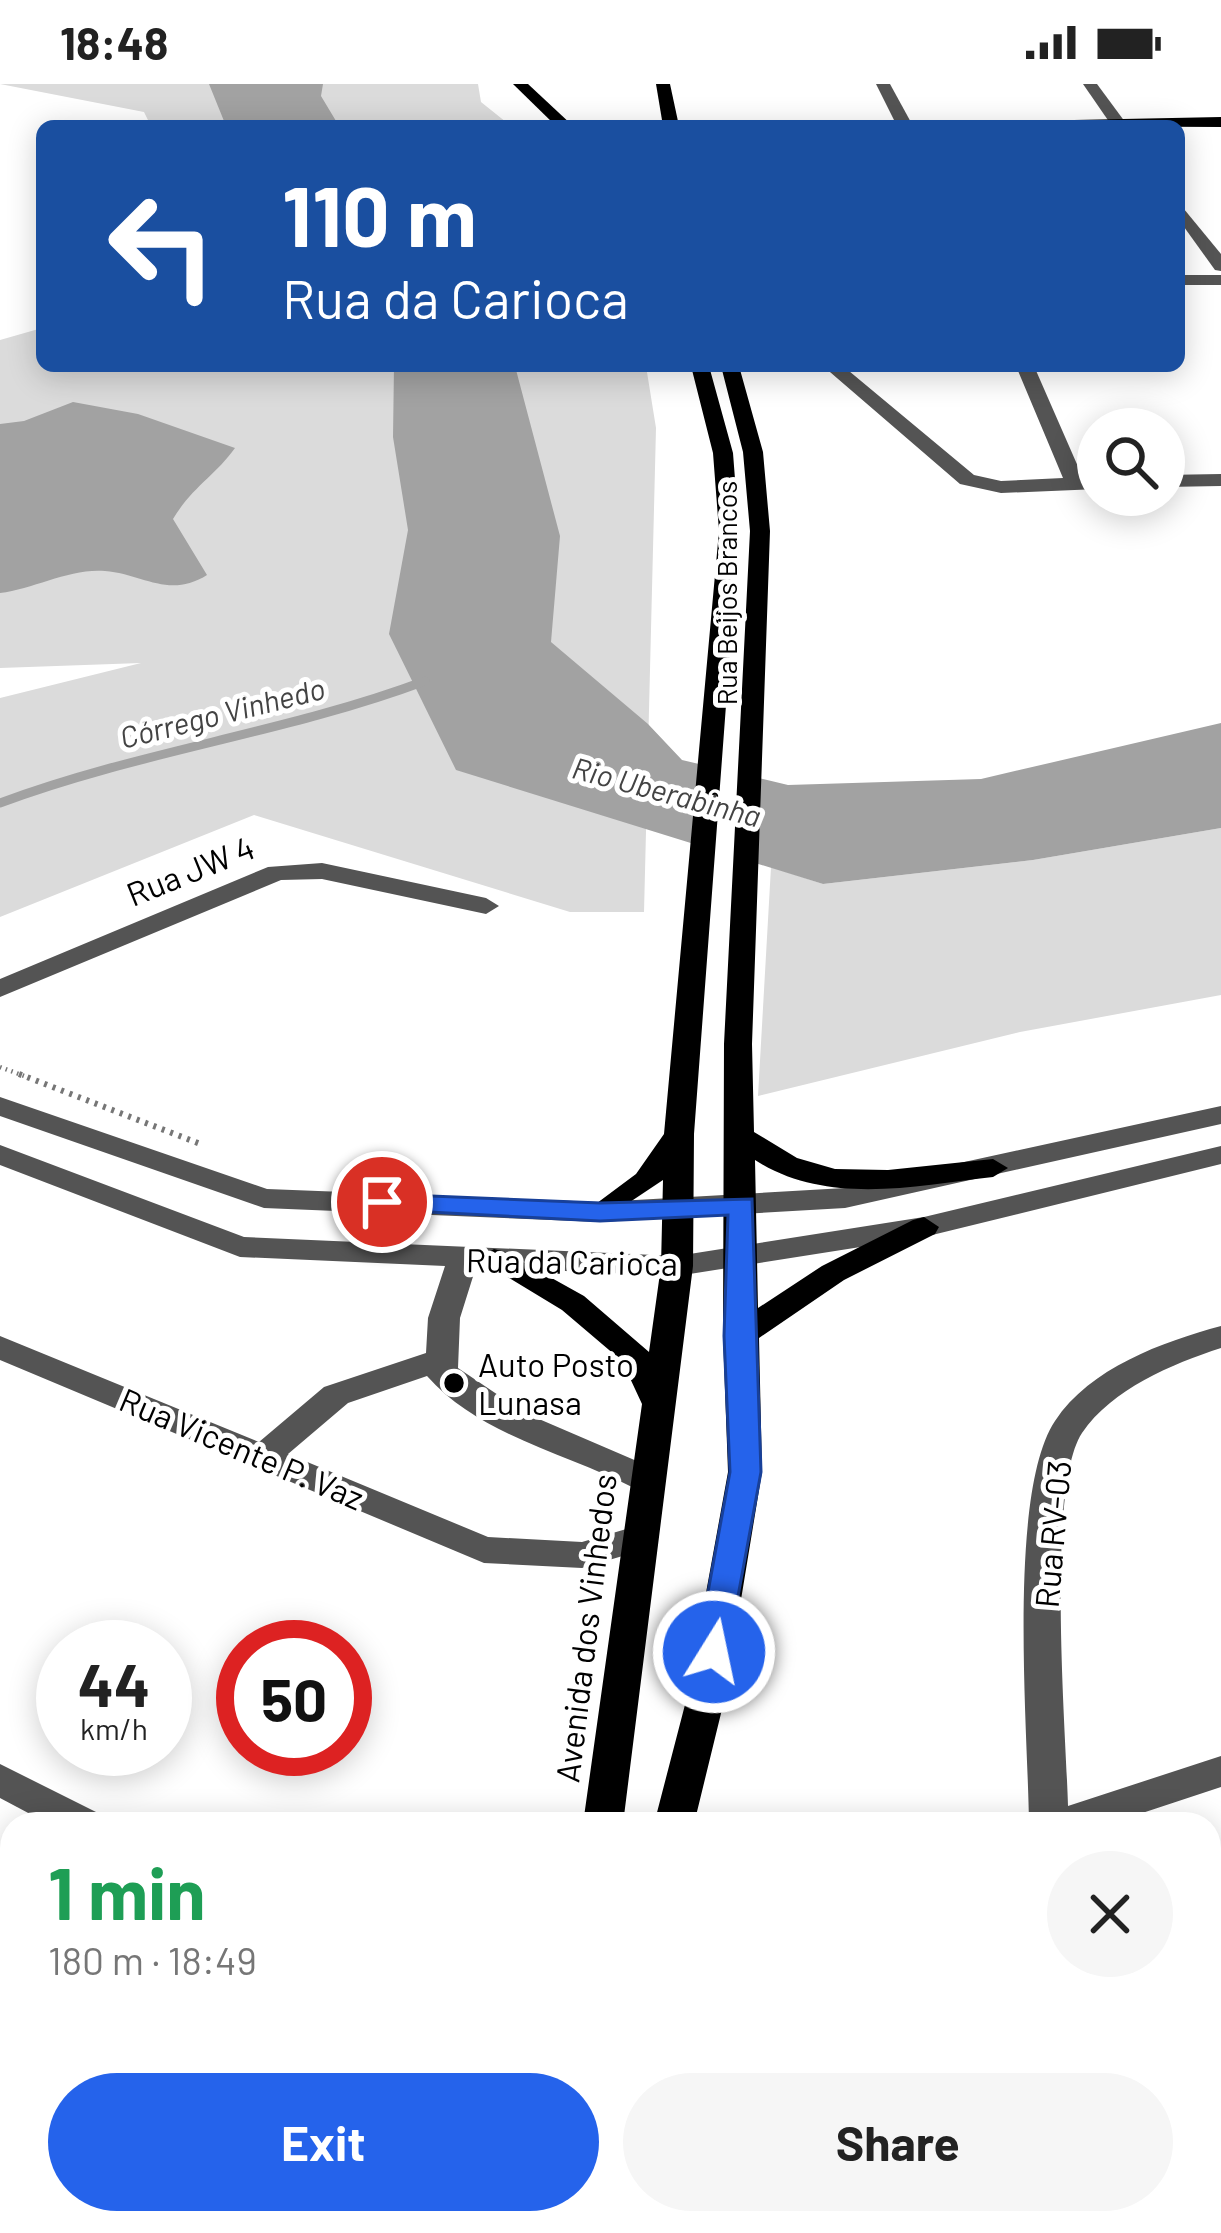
<!DOCTYPE html>
<html lang="en">
<head>
<meta charset="utf-8">
<style>
	body { margin:0; font-family:Barlow,sans-serif; background:#f6f6f6; color:#222; height:100vh; display:flex; flex-direction:column; font-size:45px; white-space:nowrap }
	* { box-sizing:border-box; margin:0 }
	p { font-size:39px; color:#767676 }
	.icon { flex:none; width:66px; height:66px; fill:none; stroke:currentColor; stroke-width:2; stroke-linecap:round; stroke-linejoin:round }
	.map { position:relative; flex:1; overflow:hidden }
	.sheet { position:absolute; left:0px; top:1728px; width:1221px; height:423px; display:flex; flex-direction:column; background:#fff; border-radius:36px 36px 0 0; box-shadow:0 6px 30px #0003 }
	.sheet>* { flex:none }
	.top-card { position:absolute; left:36px; top:36px; width:1149px; height:252px; border-radius:18px; box-shadow:0 6px 30px #0003; background:#1a4fa0; color:#fff; overflow:hidden }
	.fabs { position:absolute; left:1077px; top:324px; display:grid; gap:24px }
	.fabs a { display:grid; place-items:center; width:108px; height:108px; border-radius:50%; background:#fff; box-shadow:0 6px 30px #0003; font-size:60px }
	.speed { position:absolute; left:36px; top:1536px; display:flex; gap:24px; font-size:60px; font-weight:700; text-align:center }
	.speed>* { display:grid; place-content:center; width:156px; height:156px; border-radius:50%; background:#fff; box-shadow:0 6px 30px #0003; line-height:1 }
	.speed small { font-size:30px; font-weight:400 }
	.speed .limit { border:18px solid #d22; background:#fff; color:#111 }
	.pin { position:absolute; display:grid; place-items:center; width:102px; height:102px; color:#fff; margin:-51px; border:6px solid #fff; border-radius:50%; box-shadow:0 3px 12px #0007 }
	.me { position:absolute; width:132px; margin:-66px; rotate:10deg; stroke-linejoin:round; filter:drop-shadow(0 0 9px #0008) }
	.turn { display:flex; align-items:center; gap:42px; height:252px; padding:0 48px; font-size:54px }
	.turn .icon { width:156px; height:156px; stroke-width:2.5 }
	.turn b { display:block; font-size:84px; line-height:102px }
	.round { display:grid; place-items:center; flex:none; width:126px; height:126px; border-radius:63px; background:#f6f6f6 }
	.headline { display:flex; align-items:center; justify-content:space-between; height:204px; padding:0 48px }
	h1 { font-size:72px; font-weight:700; line-height:90px; color:#1e9e55 }
	.button { display:flex; gap:24px; margin-top:auto; padding:24px 48px }
	.button a { flex:1; height:138px; border-radius:72px; background:#2563eb; color:#fff; font-size:48px; font-weight:700; line-height:138px; text-align:center }
	.button a+a { background:#f6f6f6; color:#222 }
	.status { display:flex; justify-content:space-between; align-items:center; height:84px; padding:0 60px; background:#fff; direction:ltr }
	.status svg { height:33px; fill:currentColor }
	.map>svg:first-child { display:block }
	.green { fill:#dbdbdb }
	.water { fill:#a2a2a2 }
	.pier { fill:#fff }
	.lines { fill:none; stroke-linecap:round; stroke-linejoin:round }
	.stream { stroke:#a2a2a2; stroke-width:9 }
	.path-far1 { stroke:#767676; stroke-width:4.5; stroke-dasharray:1.5 4.5; stroke-linecap:butt }
	.path { stroke:#767676; stroke-width:6; stroke-dasharray:3 6; stroke-linecap:butt }
	.minor { fill:#545454; fill-rule:evenodd }
	.major { fill:#000; fill-rule:evenodd }
	.route { fill:#2563eb; stroke:#184099; stroke-width:3 }
	.poi-dot { fill:#000; stroke:#fff; stroke-width:4.5 }
	.labels { text-anchor:middle; dominant-baseline:central; stroke-width:10; stroke-linejoin:round; paint-order:stroke }
	.far-street-label { font-size:27px; fill:#000; stroke:#fff }
	.far-water-label { font-size:30px; font-style:italic; fill:#434343; stroke:#fff }
	.street-label { font-size:33px; fill:#000; stroke:#fff }
	.poi-label { font-size:33px; fill:#000; stroke:#fff; text-anchor:start }
</style>
</head>
<body>
<div class="status"><b>18:48</b><svg viewBox="0 0 49 12"><path d="M0 12V9h3v3zM5 12V6h3v6zM10 12V3h3v9zM15 12V0h3v12zM26 1h20v11H26zM47 4h2v5h-2z"/></svg></div>
<div class="map">
<svg width="1221" height="2149" viewBox="0 0 1221 2149">
	<rect width="100%" height="100%" fill="#fff"/>
	<g class="green">
		<path d="M0,0H478L481,18L511,42H151L144,28Z"/>
		<path d="M42,244V282H646L656,344L644,828H570L254,731L0,833V614L141,579L0,584V256Z"/>
		<path d="M1221,744V911L1020,948L758,1012L771,783L823,800L1033,776Z"/>
	</g>
	<g class="water">
		<path d="M209,0H323L321,12L339,42H226Z"/>
		<path d="M394,282H515L560,452L551,558L648,640L682,676L788,701L981,695L1221,639V744L1033,776L823,800L456,686L389,550L408,446L393,353Z"/>
		<path d="M73,318L138,330L235,364C215,392 193,402 173,435L207,491C169,515 143,490 105,487C70,484 34,505 0,509V340L24,337Z"/>
	</g>
	<path class="pier" d="M705,675L755,687L752,784L697,766Z"/>
	<g class="lines">
		<path class="stream" d="M0,719C139,667 286,649 425,597"/>
		<path class="path-far1" d="M0,983L27,993"/>
		<path class="path" d="M19,990L203,1061"/>
		<g class="minor">
			<path d="M876,0H890L913,42H897Z"/>
			<path d="M1083,0H1097L1128,42H1112Z"/>
			<path d="M1179,119L1221,170V187L1215,186L1179,136Z"/>
			<rect x="1179" y="191" width="42" height="10"/>
			<path d="M823,282H843L974,391L1001,397L1063,394L1016,282H1034L1083,394L1098,393V405L1001,409L960,400Z"/>
			<path d="M1221,390V402L1164,403V391Z"/>
			<path d="M322,779L486,814L499,822L486,830L322,795L281,796L0,913V895L268,783Z"/>
			<path d="M0,1013L267,1105L600,1118L845,1104L1221,1022V1040L845,1124L600,1138L264,1124L0,1032Z"/>
			<path d="M0,1061L244,1153L677,1172L924,1133L1221,1062V1080L924,1153L677,1192L476,1183L460,1234L458,1284L525,1329L660,1387L665,1396L660,1405H636C567,1369 480,1352 427,1292L348,1319L288,1370L488,1453L582,1458L640,1441L653,1445L658,1454L653,1463L582,1484L484,1479L0,1276V1252L259,1358L324,1303L426,1269L428,1234L445,1182L240,1173L0,1081Z"/>
			<path d="M1221,1242V1264C1172,1280 1112,1305 1082,1349C1046,1403 1066,1648 1068,1722L1221,1672V1703L1109,1740H1029C1028,1647 1007,1409 1055,1337C1090,1284 1162,1258 1221,1242Z"/>
			<path d="M0,1680L98,1729L104,1740H49L0,1714Z"/>
			<path d="M1209,1909L1221,1913V1950L1209,1946Z"/>
			<path d="M952,2139H998L996,2149H950Z"/>
		</g>
		<g class="major">
			<path d="M513,0H528L573,42H556Z"/>
			<path d="M656,0H670L679,42H663Z"/>
			<path d="M1221,33V43L1017,42L1025,37Z"/>
			<path d="M604,37H653L661,42H596Z"/>
			<path d="M691,282H709L733,369L739,447L694,1050L693,1182L623,1740H583L642,1320L622,1277L562,1226L478,1175L494,1165L505,1168L584,1212L649,1268L661,1182L663,1096L600,1138L585,1128L636,1090L664,1050L719,447L713,369Z"/>
			<path d="M721,282H739L763,368L770,447L752,960L754,1048L797,1074L835,1085L888,1086L993,1075L1008,1084L993,1093C915,1102 826,1122 755,1076L758,1224L822,1182L913,1136L924,1133L939,1143L935,1150L844,1196L759,1254L762,1388L725,1613L694,1740H654L687,1613L728,1388L723,1252L724,960L750,447L743,368Z"/>
			<path d="M417,2139H463L458,2149H412Z"/>
			<path d="M514,2139H560L555,2149H509Z"/>
		</g>
	</g>
	<path class="route" d="M382,1110L600,1119L752,1115L761,1388L726,1577H702L697,1568L730,1388L724,1252L728,1131L600,1137L372,1125V1112Z"/>
	<circle class="poi-dot" cx="454" cy="1299" r="12"/>
	<g class="labels">
		<g class="far-street-label">
			<text transform="translate(726 509) rotate(-90)">Rua Beijos Brancos</text>
		</g>
		<g class="far-water-label">
			<text transform="translate(222 628) rotate(-14)">Córrego Vinhedo</text>
			<text transform="translate(667 707) rotate(15)">Rio Uberabinha</text>
		</g>
		<g class="street-label">
			<text transform="translate(190 786) rotate(-22)">Rua JW 4</text>
			<text transform="translate(572 1177) rotate(1)">Rua da Carioca</text>
			<text transform="translate(242 1364) rotate(23)">Rua Vicente P. Vaz</text>
			<text transform="translate(1052 1450) rotate(-85)">Rua RV-03</text>
			<text transform="translate(585 1544) rotate(-83)">Avenida dos Vinhedos</text>
		</g>
		<g class="poi-label">
			<text x="478" y="1280">Auto Posto<tspan x="478" dy="38">Lunasa</tspan></text>
		</g>
	</g>
</svg>
<div class="fabs">
<a><svg class="icon" aria-label="search" viewBox="0 0 24 24"><circle cx="10" cy="10" r="6"/><path d="M15 15l6 6"/></svg></a>
</div>
<div class="speed"><div>44<small>km/h</small></div><div class="limit">50</div></div>
<div class="pin" style="left:382px;top:1118px;background:#d93025"><svg class="icon" aria-label="arrive" viewBox="0 0 24 24"><path d="M6 21V4h12l-3 4 3 4H6"/></svg></div>
<svg class="me" style="left:714px;top:1568px" viewBox="-20 -20 40 40"><circle r="17" fill="#2563eb" stroke="#fff" stroke-width="3"/><path d="M0-11L8 9 0 5-8 9z" fill="#fff"/></svg>
<div class="top-card">
<div class="turn"><svg class="icon" aria-label="left" viewBox="0 0 24 24"><path d="M17 20v-9H6M10 6l-5 5 5 5"/></svg><div><b>110 m</b>Rua da Carioca</div></div>
</div>
<section class="sheet">
<div class="headline"><div><h1>1 min</h1><p>180 m · 18:49</p></div><a class="round"><svg class="icon" aria-label="close" viewBox="0 0 24 24"><path d="M6 6l12 12M18 6L6 18"/></svg></a></div>
<div class="button"><a>Exit</a><a>Share</a></div>
</section>
</div>
</body>
</html>
